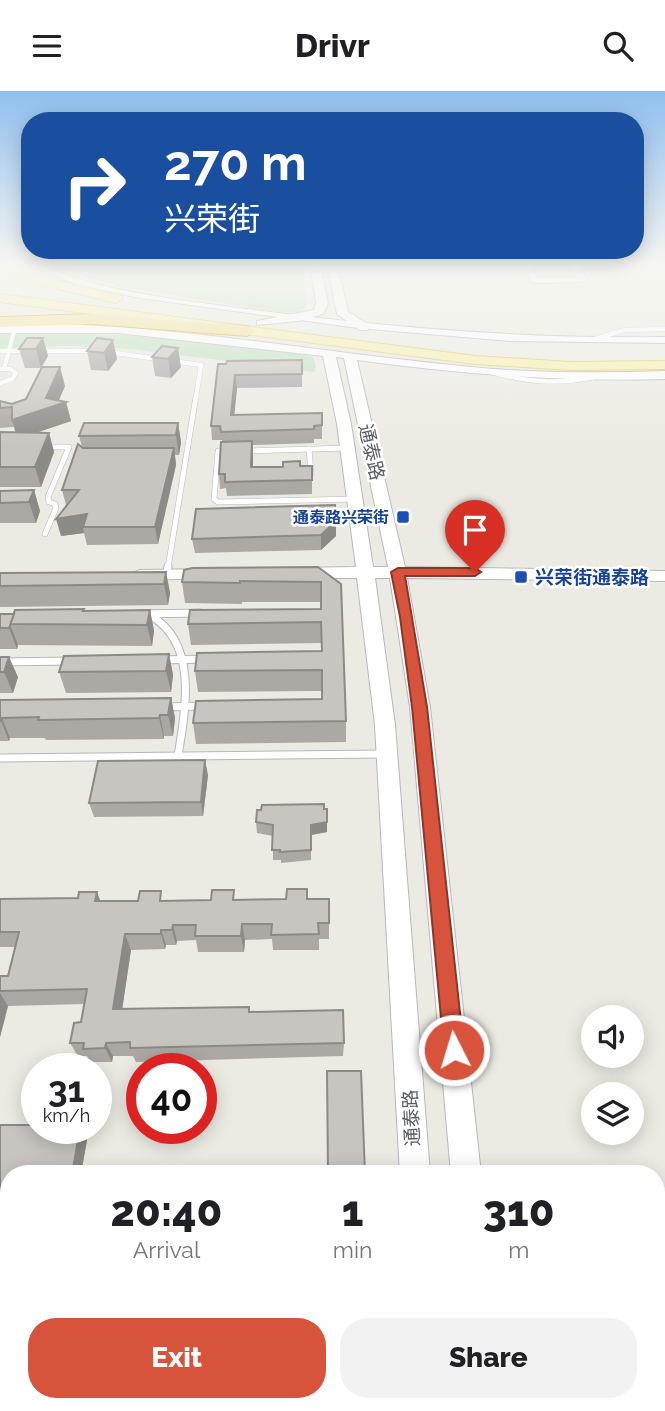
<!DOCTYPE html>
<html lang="en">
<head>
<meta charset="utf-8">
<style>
	body { margin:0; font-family:Raleway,"Noto Sans SC",sans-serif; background:#f2f2f2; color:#202124; height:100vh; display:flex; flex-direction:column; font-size:26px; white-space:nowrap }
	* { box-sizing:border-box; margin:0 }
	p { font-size:23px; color:#757577 }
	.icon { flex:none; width:38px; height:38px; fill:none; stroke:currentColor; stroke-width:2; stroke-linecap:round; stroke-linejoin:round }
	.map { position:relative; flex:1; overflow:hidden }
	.details { position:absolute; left:0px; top:1074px; width:665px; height:247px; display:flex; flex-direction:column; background:#fff; border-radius:28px 28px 0 0; box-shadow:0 4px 18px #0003 }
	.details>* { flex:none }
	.guide { position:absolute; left:21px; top:21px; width:623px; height:147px; border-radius:28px; box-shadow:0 4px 18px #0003; background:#1a4fa0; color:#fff; overflow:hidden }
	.fabs { position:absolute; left:581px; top:914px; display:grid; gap:14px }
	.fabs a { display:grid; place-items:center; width:63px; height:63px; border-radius:50%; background:#fff; box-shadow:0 4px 18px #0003; font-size:35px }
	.speed { position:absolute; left:21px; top:962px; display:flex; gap:14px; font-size:35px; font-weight:700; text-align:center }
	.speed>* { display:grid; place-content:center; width:91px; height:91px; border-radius:50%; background:#fff; box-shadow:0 4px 18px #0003; line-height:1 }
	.speed small { font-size:18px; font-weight:400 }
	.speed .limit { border:10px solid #d22; background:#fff; color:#111 }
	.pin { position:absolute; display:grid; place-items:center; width:60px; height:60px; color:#fff; margin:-72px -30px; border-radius:50% 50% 50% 0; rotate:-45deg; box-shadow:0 0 7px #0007 }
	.pin .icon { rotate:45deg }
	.me { position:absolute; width:77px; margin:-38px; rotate:355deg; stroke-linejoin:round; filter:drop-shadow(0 0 5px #0008) }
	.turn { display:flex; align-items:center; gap:24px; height:147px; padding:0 28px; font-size:32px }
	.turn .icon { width:91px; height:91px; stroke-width:2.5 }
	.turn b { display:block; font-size:49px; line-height:60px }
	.eta { display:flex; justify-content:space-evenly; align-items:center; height:119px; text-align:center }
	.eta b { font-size:42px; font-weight:800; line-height:49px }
	.action { display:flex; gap:14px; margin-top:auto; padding:14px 28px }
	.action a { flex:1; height:80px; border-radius:28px; background:#d8533c; color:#fff; font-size:28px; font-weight:800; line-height:80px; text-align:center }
	.action a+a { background:#f2f2f2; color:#202124 }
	header { display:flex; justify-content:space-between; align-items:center; height:91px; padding:0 28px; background:#fff; font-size:32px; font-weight:800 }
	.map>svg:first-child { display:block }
	.green { fill:#c1e2c3 }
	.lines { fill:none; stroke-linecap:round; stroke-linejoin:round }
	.lane-far2-casing { stroke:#b5b7bc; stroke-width:5 }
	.lane-far1-casing { stroke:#b5b7bc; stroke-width:6 }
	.lane-casing { stroke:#b5b7bc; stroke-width:9 }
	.street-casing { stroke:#b5b7bc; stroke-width:2 }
	.secondary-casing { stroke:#b6b8be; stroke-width:2 }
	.primary-casing { stroke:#e4c864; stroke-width:2 }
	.highway-casing { stroke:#daa915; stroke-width:2 }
	.lane-far2 { stroke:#fff; stroke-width:4.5 }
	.lane-far1 { stroke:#fff; stroke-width:5 }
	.lane { stroke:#fff; stroke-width:7 }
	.street { fill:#fff; fill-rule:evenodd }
	.secondary { fill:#fff; fill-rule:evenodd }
	.primary { fill:#f7f0ad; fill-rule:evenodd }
	.highway { fill:#f3e193; fill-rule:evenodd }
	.primary-bridge-casing { stroke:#e4c864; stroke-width:15; stroke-linecap:butt }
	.primary-bridge { stroke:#f7f0ad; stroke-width:14 }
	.wall { fill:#aca9a5 }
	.shaded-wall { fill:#8c8a86 }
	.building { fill:#c8c5c0; stroke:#8c8a86; stroke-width:2 }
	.route { fill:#d8533c; stroke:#8c3627; stroke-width:2 }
	.transit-dot { fill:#1a4fb4; stroke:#fff; stroke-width:2.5 }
	.labels { text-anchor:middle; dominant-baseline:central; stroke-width:5; stroke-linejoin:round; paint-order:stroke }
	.far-transit-label { font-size:16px; font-weight:bold; fill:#164399; stroke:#fff; text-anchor:end }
	.street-label { font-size:19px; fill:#5b5d62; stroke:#fff }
	.transit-label { font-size:19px; font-weight:bold; fill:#164399; stroke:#fff; text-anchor:start }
</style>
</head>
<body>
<header><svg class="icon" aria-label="menu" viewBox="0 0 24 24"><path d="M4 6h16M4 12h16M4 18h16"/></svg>Drivr<svg class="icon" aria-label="search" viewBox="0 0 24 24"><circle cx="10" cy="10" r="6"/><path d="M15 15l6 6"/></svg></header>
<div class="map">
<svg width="665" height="1320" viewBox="0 0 665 1320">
	<rect width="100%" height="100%" fill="#ecebe3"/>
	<g class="green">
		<path d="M39,173H302L307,215L301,221L283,222L116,195Z"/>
		<path d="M0,241L127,244L298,263L313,266L316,275L314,281L131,258L68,255L0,257Z"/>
	</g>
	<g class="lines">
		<g class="lane-far2-casing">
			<g id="lane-far2">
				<path d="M592,249L624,239L665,238"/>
				<path d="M0,260H95"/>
				<path d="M108,261L201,274L196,307"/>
				<path d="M0,278H10L16,282L12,288L0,292"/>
				<path d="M4,278L15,237"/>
				<path d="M491,281C526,291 558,294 594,286"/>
			</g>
		</g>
		<g class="lane-far1-casing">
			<g id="lane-far1">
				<path d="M45,356H69L48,406L49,411L55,413L56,417L45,443"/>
				<path d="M309,358L311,382"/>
				<path d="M230,360H218L214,408L218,411L356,408"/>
				<path d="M243,360L348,357"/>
				<path d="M168,477L196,305"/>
			</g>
		</g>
		<g class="lane-casing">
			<g id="lane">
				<path d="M167,483L168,475"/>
				<path d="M139,523L200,522"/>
				<path d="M151,525C199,553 185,621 178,665"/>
				<path d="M160,569L207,568"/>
				<path d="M0,571L71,570"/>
				<path d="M164,616L204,615"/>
				<path d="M0,667L385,663"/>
			</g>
		</g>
		<g class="street-casing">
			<g id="street">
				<path d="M23,173C43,173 64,184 84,190C113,198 143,203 173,208C336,231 500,249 665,246V252L511,250L358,237L140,207L79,194Z"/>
				<path d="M522,173H530L538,187H577L569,173H634L630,175L580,177L587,189L583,191L535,192L531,190Z"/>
			</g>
		</g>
		<g class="secondary-casing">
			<g id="secondary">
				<path d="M310,173H320L328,212L323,223L298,230L257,234V230L314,219L316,212Z"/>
				<path d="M327,173H337L348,221L368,233V239H360L337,223Z"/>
				<path d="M59,233C206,238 349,266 494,278C551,282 608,282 665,280V288C561,291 460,283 357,269L405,476L665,480V490L407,487L430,616L481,1083H451L410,616L390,487H375L395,634L430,1083H400L375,634L357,487H296L287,482L296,477L356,476L337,333L323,265L118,242H0V234ZM336,266L344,267L388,476H373L351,333Z"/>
				<path d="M211,478L217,479L220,483L217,487L139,489L130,484L139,479Z"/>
				<path d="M0,1287H9V1312H23L21,1316L12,1320H0Z"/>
				<path d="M411,1312H446L447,1320H411Z"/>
				<path d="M470,1312H505L506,1320H470Z"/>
			</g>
		</g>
		<g class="primary-casing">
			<g id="primary">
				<path d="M52,188L121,205L123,208L116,212L47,195L46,192Z"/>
				<path d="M0,203L475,265L570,271L665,270V278L570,279L475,273L0,211Z"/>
				<rect x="0" y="1222" width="9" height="40"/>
				<path d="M656,1252L665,1253V1293L656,1292Z"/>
			</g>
		</g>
		<g class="highway-casing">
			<path id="highway" d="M92,223L247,235L255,240L247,245L92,233L0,236V226Z"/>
		</g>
		<use href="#lane-far2" class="lane-far2"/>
		<use href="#lane-far1" class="lane-far1"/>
		<use href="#lane" class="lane"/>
		<use href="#street" class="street"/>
		<use href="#secondary" class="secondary"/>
		<use href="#primary" class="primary"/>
		<use href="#highway" class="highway"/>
		<g class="primary-bridge-casing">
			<path id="primary-bridge" d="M9,173L52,192"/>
		</g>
		<use href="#primary-bridge" class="primary-bridge"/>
	</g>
	<g class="wall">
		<path d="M43,247L48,265L41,277H25L19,258Z"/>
		<path d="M97,247L117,268L108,280L91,279L87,260Z"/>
		<path d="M162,255L181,276L171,287L155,285L152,266Z"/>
		<path d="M302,269V296L237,297L234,324L322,322V348H314V352L253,354V376L312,375V403L227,405L226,397L220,398L219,383L222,349H212L211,335L218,273Z"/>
		<path d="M65,295L58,309L66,311L71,330L38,341L49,342L54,361L41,396H0V341H15L14,336L0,337V310L12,313Z"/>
		<path d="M178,332L181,351L179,364H175L176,374L158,453L87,454L84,442L61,445L66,414L62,399L82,356L79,345Z"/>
		<path d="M34,399L40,420L36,432H0V400Z"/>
		<path d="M196,418L336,445L321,459L195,462L192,448Z"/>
		<path d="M318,476L346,630V651L196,653L193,632L322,608V600L198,601L195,580L322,560V552L191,554L188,533L321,518V511H242V513L185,512L182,491Z"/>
		<path d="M166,481L170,502L168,514L0,516V482Z"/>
		<path d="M84,518V520L150,519L154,540L152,555L18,554L17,558H0V523H14Z"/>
		<path d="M169,563L173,584L171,601L66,602L59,581Z"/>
		<path d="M0,566L18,586L13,602H0Z"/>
		<path d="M171,607L175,627L173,645H164V648L46,649L45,647H10L9,650H0V609Z"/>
		<path d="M208,684L203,725L94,726L89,712Z"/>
		<path d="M261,719L327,741L311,744V769L281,772V769H273V745L257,742L256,731Z"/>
		<path d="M0,808L100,810L329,808V848H319V859H273L272,848L245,849L244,861H198L196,849L177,850L176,854H166L165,858L131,859L122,918L249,916L250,921L344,952L343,965L136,971L133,965H113L112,971H90L87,965H78L70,952L81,931L85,913L8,915L0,946V885H8L15,856H0Z"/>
		<path d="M0,1034L88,1043L81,1083H9V1138H0Z"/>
	</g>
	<g class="shaded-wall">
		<path d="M43,247L48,265L41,277L36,258Z"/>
		<path d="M113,249L117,268L108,280L104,262Z"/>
		<path d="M178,257L181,276L171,287L168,268Z"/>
		<path d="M60,276L65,295L57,314L66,311L71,330L18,348L12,329L46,307Z"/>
		<path d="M235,284L237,297L233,337L231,324Z"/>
		<path d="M178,332L181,351L179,364L176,344Z"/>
		<path d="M49,342L54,361L41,396L35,376Z"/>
		<path d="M252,350L253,364V391L251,376Z"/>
		<path d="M174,357L176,374L158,453L155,436Z"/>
		<path d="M34,399L40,420L36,432L29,411Z"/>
		<path d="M87,423L83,436L84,442L61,445L56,428Z"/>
		<path d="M336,430V445L321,459V444Z"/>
		<path d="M166,481L170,502L168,514L164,493Z"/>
		<path d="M150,519L154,540L152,555L147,534Z"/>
		<path d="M14,523L10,533L18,554L17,558L9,537Z"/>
		<path d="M169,563L173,584L171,601L166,580Z"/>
		<path d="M9,566L18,586L13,602L4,581Z"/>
		<path d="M171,607L175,627L173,645L168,624Z"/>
		<path d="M160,624L164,645V648L159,627Z"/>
		<path d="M2,627L10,647L9,650L1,630Z"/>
		<path d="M205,669L208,684L203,725L201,711Z"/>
		<path d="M327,731V741L311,744V769V734Z"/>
		<path d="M97,801L103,817L95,810Z"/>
		<path d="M242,833L245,849L244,861L241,845Z"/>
		<path d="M173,834L177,850L176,854L172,839Z"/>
		<path d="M161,839L166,854L165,858L161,843Z"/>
		<path d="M125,843L131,859L120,933L113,918Z"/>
		<path d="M0,902L8,915L0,946Z"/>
		<path d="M106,952L113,965L112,971L105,957Z"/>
		<path d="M80,1038H84L88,1043L81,1083H72Z"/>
	</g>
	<g class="building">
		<path d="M27,247H43L36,258H19Z"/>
		<path d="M97,247L113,249L104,262L87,260Z"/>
		<path d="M162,255L178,257L168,268L152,266Z"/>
		<path d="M302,269V283L235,284L231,324L322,322V334L314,335V338L221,341L220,335H211L218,273H226L227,270Z"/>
		<path d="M42,276H60L46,307L66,311L12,329V316L0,317V310L12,313L26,308Z"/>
		<path d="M84,332H178L176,344L79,345Z"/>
		<path d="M0,341L49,342L35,376H0Z"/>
		<path d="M252,350L251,376H283V371L300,370V375H312V389L225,391V383H219L221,351Z"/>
		<path d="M78,353L83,357H174L155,436H83L87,423L56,428L79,399H62Z"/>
		<path d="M34,399L29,411L0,412V400Z"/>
		<path d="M335,414L336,430L321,444L192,448L196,418Z"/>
		<path d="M318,476L341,493L346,630L193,632L196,610L322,608V579L195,580L197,562L322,560L321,531L188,533L190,519L321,518V491L240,490V492L182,491L184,479L192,477Z"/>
		<path d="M166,481L164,493L0,495V482Z"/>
		<path d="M84,518L83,520L150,519L147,534L10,533L15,519Z"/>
		<path d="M0,523H14L9,537H0Z"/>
		<path d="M169,563L166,580L59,581L64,565Z"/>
		<path d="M0,566H9L4,581H0Z"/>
		<path d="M171,607L168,624H160L159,627L38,629L39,626L2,627L0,630V609Z"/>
		<path d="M205,669L201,711L89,712L98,670Z"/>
		<path d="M324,713V718H327V731L311,734V759L280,761V759H272L273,734L256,731L257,719H261L262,714Z"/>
		<path d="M287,798H307V808H329V832H318L319,843L271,844L272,833H242L241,845H195L196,834H173L172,839H161V843H125L113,918L249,916V921L343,919L344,952L130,957V951L106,952L105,957L83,958L84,952H70L74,932L81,931L87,898L0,900V885H8L19,841H0V808L78,807L79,801H97L95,810H138L140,800H161L160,810L211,809L212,799H234L233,809L286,808Z"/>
		<path d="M327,980H361L365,1083H328Z"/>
		<path d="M0,1034H37V1038H80L72,1083H9V1130H0Z"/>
	</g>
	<linearGradient id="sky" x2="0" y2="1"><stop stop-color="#8ebfee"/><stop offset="0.48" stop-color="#f6f6f2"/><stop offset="1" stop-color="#f6f6f2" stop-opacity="0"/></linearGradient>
	<rect width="665" height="358" fill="url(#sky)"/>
	<path class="route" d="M398,477H475L481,481L475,485H405L427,616L464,959L461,966L454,969L447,966L444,959L412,616L400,526L391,481Z"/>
	<g class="transit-dot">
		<rect x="396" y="419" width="14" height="14" rx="3.5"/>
		<rect x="514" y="479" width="14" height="14" rx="3.5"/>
	</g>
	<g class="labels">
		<g class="far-transit-label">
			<text x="389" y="426">通泰路兴荣街</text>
		</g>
		<g class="street-label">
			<text transform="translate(372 361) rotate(77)">通泰路</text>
			<text transform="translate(411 1027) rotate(-93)">通泰路</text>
		</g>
		<g class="transit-label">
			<text x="535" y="486">兴荣街通泰路</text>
		</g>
	</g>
</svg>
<div class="fabs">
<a><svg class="icon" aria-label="sound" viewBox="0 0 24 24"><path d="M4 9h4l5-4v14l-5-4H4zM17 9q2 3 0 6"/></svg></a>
<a><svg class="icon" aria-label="layers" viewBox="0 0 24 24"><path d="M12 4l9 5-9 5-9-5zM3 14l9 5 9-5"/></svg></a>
</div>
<div class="speed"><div>31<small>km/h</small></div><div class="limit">40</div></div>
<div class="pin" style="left:475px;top:481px;background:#d93025"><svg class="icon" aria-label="arrive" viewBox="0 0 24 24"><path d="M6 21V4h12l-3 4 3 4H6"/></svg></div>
<svg class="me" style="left:454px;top:959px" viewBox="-20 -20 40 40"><circle r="17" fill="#d8533c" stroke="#fff" stroke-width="3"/><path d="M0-11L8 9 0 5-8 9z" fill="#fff"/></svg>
<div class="guide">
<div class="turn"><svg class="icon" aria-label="right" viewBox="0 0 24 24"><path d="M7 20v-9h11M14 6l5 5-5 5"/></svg><div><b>270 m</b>兴荣街</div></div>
</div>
<section class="details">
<div class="eta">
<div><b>20:40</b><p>Arrival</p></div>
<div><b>1</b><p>min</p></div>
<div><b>310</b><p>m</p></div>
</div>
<div class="action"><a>Exit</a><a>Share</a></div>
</section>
</div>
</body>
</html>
